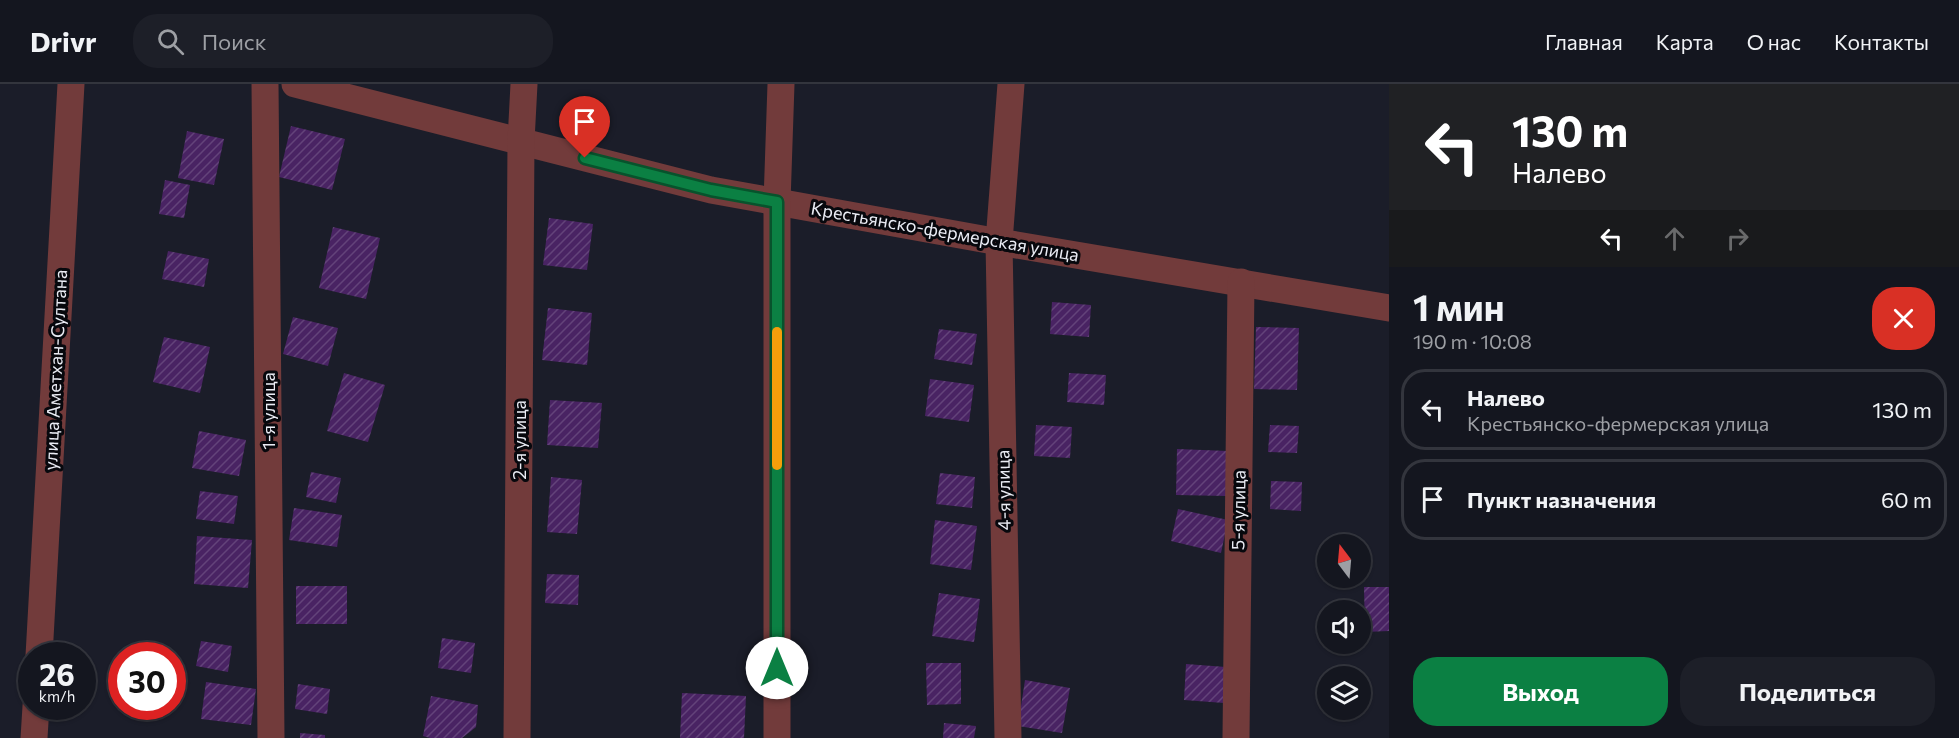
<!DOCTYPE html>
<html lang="ru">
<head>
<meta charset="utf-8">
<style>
	body { margin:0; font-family:Commissioner,sans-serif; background:#1d1f28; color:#f1f3f6; height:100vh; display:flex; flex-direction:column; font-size:22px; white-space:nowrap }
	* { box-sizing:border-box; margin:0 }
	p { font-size:20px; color:#9d9fa4 }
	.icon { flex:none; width:33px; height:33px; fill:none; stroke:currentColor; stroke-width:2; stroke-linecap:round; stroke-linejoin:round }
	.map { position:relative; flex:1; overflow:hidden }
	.panel { display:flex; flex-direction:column; background:#14161f; width:570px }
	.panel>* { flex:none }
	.hud { background:#202124; color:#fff; overflow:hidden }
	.needle { width:39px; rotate:344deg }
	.fabs { position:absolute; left:1317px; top:450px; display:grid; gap:12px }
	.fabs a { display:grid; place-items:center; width:54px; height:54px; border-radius:50%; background:#14161f; box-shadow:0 2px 4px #0004,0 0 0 2px #33353d; font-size:30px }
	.speed { position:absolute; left:18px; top:558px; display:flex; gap:12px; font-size:30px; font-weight:700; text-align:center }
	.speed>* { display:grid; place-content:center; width:78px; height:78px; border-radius:50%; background:#14161f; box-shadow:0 2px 4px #0004,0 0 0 2px #33353d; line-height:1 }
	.speed small { font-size:15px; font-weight:400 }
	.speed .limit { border:9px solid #d22; background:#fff; color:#111 }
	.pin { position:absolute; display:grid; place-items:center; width:51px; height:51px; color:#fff; margin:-62px -26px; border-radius:50% 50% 50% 0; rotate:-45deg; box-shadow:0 0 6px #0007 }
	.pin .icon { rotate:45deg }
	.me { position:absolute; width:66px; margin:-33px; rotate:0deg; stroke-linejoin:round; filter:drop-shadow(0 0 4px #0008) }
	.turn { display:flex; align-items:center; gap:21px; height:126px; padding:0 24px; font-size:27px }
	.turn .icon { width:78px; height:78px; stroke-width:2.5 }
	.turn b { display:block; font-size:42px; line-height:51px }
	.lanes { display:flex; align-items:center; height:57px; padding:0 24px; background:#0003; justify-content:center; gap:30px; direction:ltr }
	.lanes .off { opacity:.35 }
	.round { display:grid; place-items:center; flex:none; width:63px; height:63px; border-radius:24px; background:#1d1f28 }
	.head { display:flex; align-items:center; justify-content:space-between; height:102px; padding:0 24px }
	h1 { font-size:36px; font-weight:700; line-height:45px }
	.action { display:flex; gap:12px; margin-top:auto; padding:12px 24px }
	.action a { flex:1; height:69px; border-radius:24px; background:#0b8043; color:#fff; font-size:24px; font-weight:700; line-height:69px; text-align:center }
	.action a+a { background:#1d1f28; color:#f1f3f6 }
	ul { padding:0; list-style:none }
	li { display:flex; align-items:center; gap:18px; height:81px; margin:0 12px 9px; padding:0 12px; border:3px solid #33353d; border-radius:24px }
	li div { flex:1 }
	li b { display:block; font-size:22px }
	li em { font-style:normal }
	header { display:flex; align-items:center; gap:36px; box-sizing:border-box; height:84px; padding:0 30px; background:#14161f; border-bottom:2px solid #33353d }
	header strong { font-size:28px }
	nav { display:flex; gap:33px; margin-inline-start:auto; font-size:21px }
	.search { width:420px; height:54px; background:#1d1f28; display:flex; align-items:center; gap:15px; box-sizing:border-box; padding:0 21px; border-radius:24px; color:#9d9fa4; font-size:22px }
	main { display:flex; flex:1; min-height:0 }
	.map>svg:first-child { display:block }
	.building { fill:url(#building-hatch) }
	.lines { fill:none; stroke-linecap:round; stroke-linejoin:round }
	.minor { stroke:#723b3b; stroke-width:27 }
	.route-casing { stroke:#07532c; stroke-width:15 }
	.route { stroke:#0b8043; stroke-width:10 }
	.slow { stroke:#f59e0b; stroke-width:10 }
	.labels { text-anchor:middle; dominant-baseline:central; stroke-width:6; stroke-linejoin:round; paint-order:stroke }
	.street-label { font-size:18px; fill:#eaecf4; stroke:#07080d }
</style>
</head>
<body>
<header>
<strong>Drivr</strong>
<div class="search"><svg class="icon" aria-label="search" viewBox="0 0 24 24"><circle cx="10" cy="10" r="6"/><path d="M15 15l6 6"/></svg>Поиск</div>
<nav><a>Главная</a><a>Карта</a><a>О нас</a><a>Контакты</a></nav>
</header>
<main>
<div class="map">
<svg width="1389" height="654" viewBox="0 0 1389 654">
	<defs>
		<pattern id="building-hatch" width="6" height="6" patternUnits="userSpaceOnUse" patternTransform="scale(1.5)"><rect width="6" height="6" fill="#492363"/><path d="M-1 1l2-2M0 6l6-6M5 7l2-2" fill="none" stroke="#63437a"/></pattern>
	</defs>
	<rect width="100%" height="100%" fill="#1b1d29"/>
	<g class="building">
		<path d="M291,42L345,55L332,106L279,93Z"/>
		<path d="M187,47L224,55L214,101L178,94Z"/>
		<path d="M165,96L190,101L184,134L159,130Z"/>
		<path d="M549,134L593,140L587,186L543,181Z"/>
		<path d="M333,143L380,154L366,215L319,204Z"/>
		<path d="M168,167L209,175L204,203L162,195Z"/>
		<path d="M1052,218L1091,221L1089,253L1050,250Z"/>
		<path d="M548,224L592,229L587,281L542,276Z"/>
		<path d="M293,233L338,244L328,282L283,270Z"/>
		<path d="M1256,243L1299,244L1297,306L1254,305Z"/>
		<path d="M939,245L977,250L972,281L934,275Z"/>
		<path d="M164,253L210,263L200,309L153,298Z"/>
		<path d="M344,289L385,301L368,358L327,347Z"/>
		<path d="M1069,289L1106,291L1104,321L1067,318Z"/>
		<path d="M930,295L974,301L969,338L925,332Z"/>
		<path d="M550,316L602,319L598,364L547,361Z"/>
		<path d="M1036,341L1072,343L1070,374L1034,372Z"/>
		<path d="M1270,341L1299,342L1297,369L1268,368Z"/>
		<path d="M199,347L246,356L239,392L192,384Z"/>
		<path d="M1177,365L1228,367L1226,412L1176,411Z"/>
		<path d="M311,388L341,394L336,419L306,413Z"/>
		<path d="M940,389L975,393L972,424L936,420Z"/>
		<path d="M551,393L582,396L577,450L547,448Z"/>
		<path d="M1271,397L1302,398L1301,427L1270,425Z"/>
		<path d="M200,407L238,412L234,440L196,435Z"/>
		<path d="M294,424L342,431L337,463L289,456Z"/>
		<path d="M1178,425L1228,436L1221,469L1171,457Z"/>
		<path d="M935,436L977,442L971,486L930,480Z"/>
		<path d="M197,452L252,456L248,504L194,500Z"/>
		<path d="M547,490L579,491L578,521L545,519Z"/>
		<rect x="296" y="502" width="51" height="38"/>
		<path d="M1364,503H1389V547L1365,548Z"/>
		<path d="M939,509L980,515L974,558L932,552Z"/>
		<path d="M442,554L475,559L471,589L438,584Z"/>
		<path d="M201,557L232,562L228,588L196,582Z"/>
		<path d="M926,579H961V620L927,621Z"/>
		<path d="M1186,580L1226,583L1224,619L1184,616Z"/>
		<path d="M1025,596L1070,604L1062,649L1018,642Z"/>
		<path d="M206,598L256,605L251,641L201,635Z"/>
		<path d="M298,600L330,605L327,630L295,625Z"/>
		<path d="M682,609L746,612L744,654H680Z"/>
		<path d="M431,612L478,621L476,643L462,654H430L423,652Z"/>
		<path d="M944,639L976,642L974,654H943Z"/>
		<path d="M300,649L325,651V654H300Z"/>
	</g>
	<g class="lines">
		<g class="minor">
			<path d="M265,0L271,654"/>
			<path d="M295,0L711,106L999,158L1389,224"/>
			<path d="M39,572L71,0"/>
			<path d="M34,654L36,622"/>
			<path d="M517,654L521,57L524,0"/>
			<path d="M777,654V118L781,0"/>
			<path d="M1008,654L999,158L1011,0"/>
			<path d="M1236,654L1241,198"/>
		</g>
	</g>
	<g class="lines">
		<g class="route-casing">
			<path id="route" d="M585,74L711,106L777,118V584"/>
		</g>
		<use href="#route" class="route"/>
		<path class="slow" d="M777,248V381"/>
	</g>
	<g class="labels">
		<g class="street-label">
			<text transform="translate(945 147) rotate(10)">Крестьянско-фермерская улица</text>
			<text transform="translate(55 286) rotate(-87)">улица Аметхан-Султана</text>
			<text transform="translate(268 327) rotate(-90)">1-я улица</text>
			<text transform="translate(519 356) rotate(-90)">2-я улица</text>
			<text transform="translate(1003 406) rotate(-91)">4-я улица</text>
			<text transform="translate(1238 426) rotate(-89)">5-я улица</text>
		</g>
	</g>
</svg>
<div class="fabs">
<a><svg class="needle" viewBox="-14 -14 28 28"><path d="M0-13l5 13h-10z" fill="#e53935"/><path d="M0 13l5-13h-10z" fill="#9d9fa4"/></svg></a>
<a><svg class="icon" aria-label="sound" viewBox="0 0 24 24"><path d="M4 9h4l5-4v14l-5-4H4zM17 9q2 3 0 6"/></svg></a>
<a><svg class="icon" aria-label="layers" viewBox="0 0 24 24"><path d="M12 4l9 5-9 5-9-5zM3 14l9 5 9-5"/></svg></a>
</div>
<div class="speed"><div>26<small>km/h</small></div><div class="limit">30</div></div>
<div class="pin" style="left:585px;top:74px;background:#d93025"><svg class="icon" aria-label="arrive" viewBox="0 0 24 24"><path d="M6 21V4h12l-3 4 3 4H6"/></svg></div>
<svg class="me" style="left:777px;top:584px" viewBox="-20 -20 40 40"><circle r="19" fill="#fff"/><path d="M0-13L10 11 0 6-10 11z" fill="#0b8043"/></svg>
</div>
<section class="panel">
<div class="hud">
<div class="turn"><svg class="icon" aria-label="left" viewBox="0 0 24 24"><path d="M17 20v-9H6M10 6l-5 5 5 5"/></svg><div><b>130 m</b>Налево</div></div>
<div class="lanes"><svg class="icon" aria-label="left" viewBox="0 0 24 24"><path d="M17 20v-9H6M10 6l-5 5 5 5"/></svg><svg class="icon off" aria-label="ahead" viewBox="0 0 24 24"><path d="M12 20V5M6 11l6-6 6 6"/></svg><svg class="icon off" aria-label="right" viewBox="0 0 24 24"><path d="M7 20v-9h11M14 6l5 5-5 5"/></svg></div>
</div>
<div class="head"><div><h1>1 мин</h1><p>190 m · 10:08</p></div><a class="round" style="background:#d93025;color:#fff"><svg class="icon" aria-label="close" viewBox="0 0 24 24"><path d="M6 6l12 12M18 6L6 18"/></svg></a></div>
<ul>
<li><svg class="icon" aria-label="left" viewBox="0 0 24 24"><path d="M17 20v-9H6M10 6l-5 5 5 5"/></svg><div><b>Налево</b><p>Крестьянско-фермерская улица</p></div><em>130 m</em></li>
<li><svg class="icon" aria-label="arrive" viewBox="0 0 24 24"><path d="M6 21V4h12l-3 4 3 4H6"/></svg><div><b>Пункт назначения</b></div><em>60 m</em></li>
</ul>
<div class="action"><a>Выход</a><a>Поделиться</a></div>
</section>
</main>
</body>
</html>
